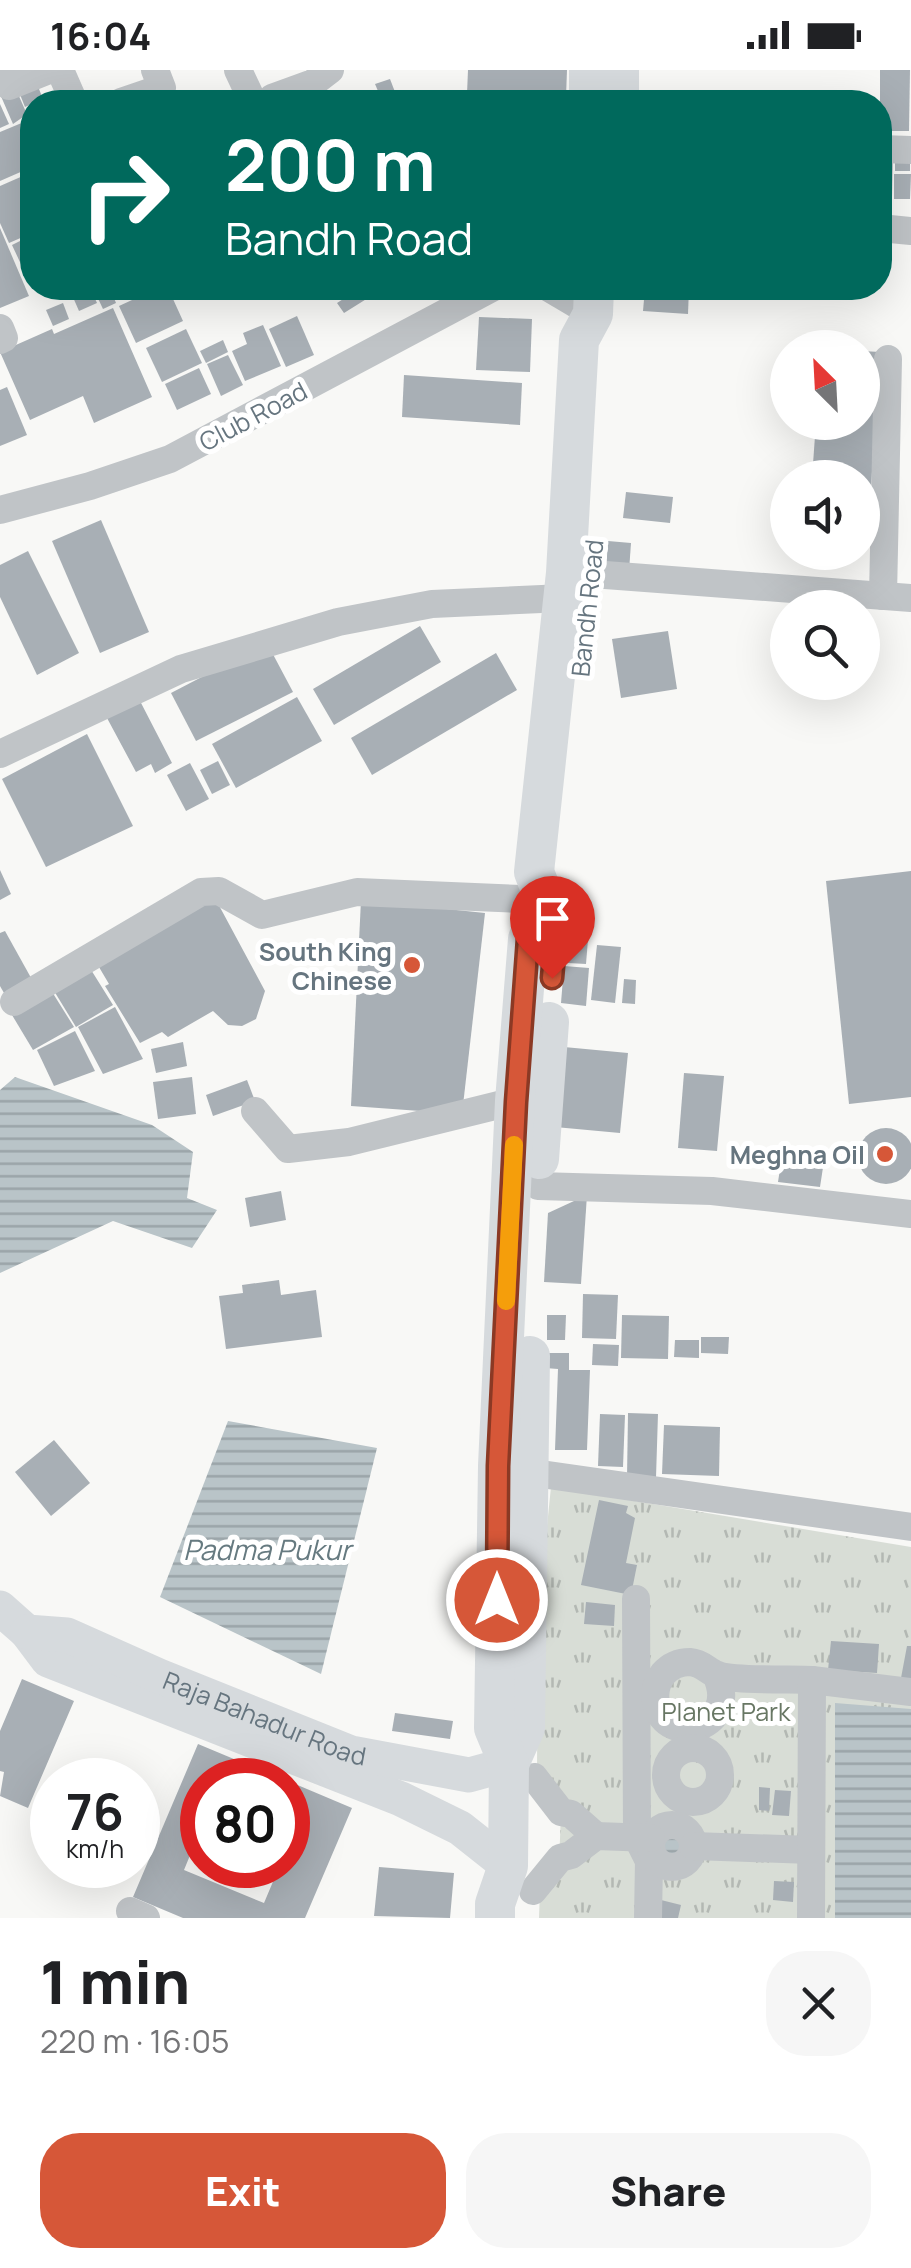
<!DOCTYPE html>
<html lang="en">
<head>
<meta charset="utf-8">
<style>
	body { margin:0; font-family:Manrope,sans-serif; background:#f6f6f6; color:#202124; height:100vh; display:flex; flex-direction:column; font-size:38px; white-space:nowrap }
	* { box-sizing:border-box; margin:0 }
	p { font-size:32px; color:#757577 }
	.icon { flex:none; width:55px; height:55px; fill:none; stroke:currentColor; stroke-width:2; stroke-linecap:round; stroke-linejoin:round }
	.map { position:relative; height:1848px; overflow:hidden }
	.sheet { display:flex; flex-direction:column; background:#fff; flex:1 }
	.sheet>* { flex:none }
	.banner { position:absolute; left:20px; top:20px; width:872px; height:210px; border-radius:40px; box-shadow:0 10px 40px #0002; background:#00695c; color:#fff; overflow:hidden }
	.needle { width:65px; rotate:336deg }
	.buttons { position:absolute; left:770px; top:260px; display:grid; gap:20px }
	.buttons a { display:grid; place-items:center; width:110px; height:110px; border-radius:50%; background:#fff; box-shadow:0 10px 40px #0002; font-size:50px }
	.speed { position:absolute; left:30px; top:1688px; display:flex; gap:20px; font-size:50px; font-weight:700; text-align:center }
	.speed>* { display:grid; place-content:center; width:130px; height:130px; border-radius:50%; background:#fff; box-shadow:0 10px 40px #0002; line-height:1 }
	.speed small { font-size:25px; font-weight:400 }
	.speed .limit { border:15px solid #d22; background:#fff; color:#111 }
	.pin { position:absolute; display:grid; place-items:center; width:85px; height:85px; color:#fff; margin:-102px -42px; border-radius:50% 50% 50% 0; rotate:-45deg; box-shadow:0 0 10px #0007 }
	.pin .icon { rotate:45deg }
	.me { position:absolute; width:110px; margin:-55px; rotate:0deg; stroke-linejoin:round; filter:drop-shadow(0 0 8px #0008) }
	.turn { display:flex; align-items:center; gap:35px; height:210px; padding:0 40px; font-size:45px }
	.turn .icon { width:130px; height:130px; stroke-width:2.5 }
	.turn b { display:block; font-size:70px; line-height:85px }
	.round { display:grid; place-items:center; flex:none; width:105px; height:105px; border-radius:40px; background:#f6f6f6 }
	.summary { display:flex; align-items:center; justify-content:space-between; height:170px; padding:0 40px }
	h1 { font-size:60px; font-weight:800; line-height:75px }
	.button { display:flex; gap:20px; margin-top:auto; padding:20px 40px }
	.button a { flex:1; height:115px; border-radius:40px; background:#d65738; color:#fff; font-size:40px; font-weight:800; line-height:115px; text-align:center }
	.button a+a { background:#f6f6f6; color:#202124 }
	.status { display:flex; justify-content:space-between; align-items:center; height:70px; padding:0 50px; background:#fff; direction:ltr }
	.status svg { height:28px; fill:currentColor }
	.map>svg:first-child { display:block }
	.grass { fill:url(#grass-tufts) }
	.water { fill:url(#water-rules) }
	.building { fill:#a8afb5 }
	.lines { fill:none; stroke-linecap:round; stroke-linejoin:round }
	.minor { stroke:#c0c4c7; stroke-width:28 }
	.major { stroke:#d6dadd; stroke-width:35 }
	.highway { stroke:#d6dadd; stroke-width:40 }
	.route-casing { stroke:#8b3924; stroke-width:25 }
	.route { stroke:#d65738; stroke-width:18 }
	.slow { stroke:#f59e0b; stroke-width:18 }
	.poi-dot { fill:#d65738; stroke:#fff; stroke-width:4 }
	.labels { text-anchor:middle; dominant-baseline:central; stroke-width:10; stroke-linejoin:round; paint-order:stroke }
	.street-label { font-size:25px; fill:#66757f; stroke:#fff }
	.poi-label { font-size:25px; font-weight:bold; fill:#66757f; stroke:#fff; text-anchor:end }
	.park-label { font-size:25px; fill:#687764; stroke:#fff }
	.water-label { font-size:28px; font-style:italic; fill:#667a80; stroke:#fff }
</style>
</head>
<body>
<div class="status"><b>16:04</b><svg viewBox="0 0 49 12"><path d="M0 12V9h3v3zM5 12V6h3v6zM10 12V3h3v9zM15 12V0h3v12zM26 1h20v11H26zM47 4h2v5h-2z"/></svg></div>
<div class="map">
<svg width="911" height="1848" viewBox="0 0 911 1848">
	<defs>
		<pattern id="grass-tufts" width="24" height="20" patternUnits="userSpaceOnUse" patternTransform="scale(2.5)"><rect width="24" height="20" fill="#d8ddd6"/><path d="M3 7l-1-3M5 7V3M7 7l1-3M15 17l-1-3M17 17v-4M19 17l1-3" fill="none" stroke="#b3b8b3"/></pattern>
		<pattern id="water-rules" width="6" height="5" patternUnits="userSpaceOnUse" patternTransform="scale(2.5)"><rect width="6" height="5" fill="#b9c4c8"/><path d="M0 2.5h6" fill="none" stroke="#9aa4a8"/></pattern>
	</defs>
	<rect width="100%" height="100%" fill="#f8f8f6"/>
	<path class="grass" d="M551,1417L911,1477V1848H539L540,1820L559,1795L561,1742L537,1704L538,1486L546,1466Z"/>
	<g class="water">
		<path d="M15,1007L152,1055L193,1082L187,1128L217,1140L192,1178L113,1151L0,1203V1020Z"/>
		<path d="M228,1351L377,1378L321,1604L160,1527Z"/>
		<path d="M835,1633L911,1639V1848H835Z"/>
		<circle cx="671" cy="1775" r="15"/>
	</g>
	<g class="building">
		<path d="M468,0H567L566,27L467,24Z"/>
		<path d="M880,0H910L909,61H880Z"/>
		<path d="M390,9L395,22L381,28L375,14Z"/>
		<path d="M37,14L43,29L25,37L19,22Z"/>
		<path d="M15,17L29,49L32,48V68L23,47L13,54L0,24Z"/>
		<path d="M0,34L9,54L0,58Z"/>
		<path d="M24,52L32,72V97L0,111V62Z"/>
		<path d="M880,86H893L892,127H880Z"/>
		<rect x="895" y="86" width="15" height="15"/>
		<path d="M32,102V163L9,173L0,153V116Z"/>
		<path d="M894,104H911L910,129H894Z"/>
		<path d="M0,158L29,226L0,238Z"/>
		<path d="M32,165V202L26,205L12,175Z"/>
		<path d="M90,218L97,233L79,241L72,225Z"/>
		<path d="M93,218H110L116,233L103,239Z"/>
		<path d="M158,218H168L183,251L136,273L119,236Z"/>
		<path d="M342,218H384L344,243L337,233L348,226Z"/>
		<path d="M645,218H689L688,244L643,241Z"/>
		<path d="M63,233L69,249L53,256L46,240Z"/>
		<path d="M113,238L152,327L94,353L83,326L30,350L0,282L52,259L54,264Z"/>
		<path d="M297,246L314,285L286,297L269,259Z"/>
		<path d="M479,247L532,249L530,302L476,300Z"/>
		<path d="M263,255L281,296L245,311L232,281L247,274L243,263Z"/>
		<path d="M186,259L202,293L162,312L146,278Z"/>
		<path d="M223,270L228,282L206,293L200,281Z"/>
		<path d="M862,281L880,282L869,447H862V408H812L816,352H862Z"/>
		<path d="M228,285L243,315L221,326L207,294Z"/>
		<path d="M199,298L211,324L177,340L165,314Z"/>
		<path d="M404,305L522,313L520,355L402,347Z"/>
		<path d="M7,317L27,365L0,376V320Z"/>
		<path d="M626,422L673,427L670,453L623,448Z"/>
		<path d="M101,450L149,562L100,583L52,471Z"/>
		<path d="M608,471L631,473L629,501L606,500Z"/>
		<path d="M28,481L79,583L37,605L0,527V495Z"/>
		<path d="M420,556L441,592L334,655L313,619Z"/>
		<path d="M668,561L677,619L621,628L612,569Z"/>
		<path d="M267,573L293,622L196,671L171,623Z"/>
		<path d="M496,583L517,620L372,705L351,668Z"/>
		<path d="M297,627L322,671L236,718L212,674Z"/>
		<path d="M140,631L172,693L155,703L151,694L136,702L107,648Z"/>
		<path d="M87,664L133,756L46,797L2,709Z"/>
		<path d="M218,691L230,715L212,724L200,700Z"/>
		<path d="M190,693L209,729L186,741L167,705Z"/>
		<path d="M0,800L11,824L0,830Z"/>
		<path d="M911,801V1027L849,1034L826,811Z"/>
		<path d="M215,828L265,921L256,949L242,956L228,955L213,941L168,967L162,962L140,973L105,916L109,914L96,892Z"/>
		<path d="M361,830L485,843L462,1044L351,1036Z"/>
		<path d="M571,856L589,857L586,894L568,893Z"/>
		<path d="M5,861L35,915L8,930L0,916V863Z"/>
		<path d="M597,875L621,877L615,933L591,930Z"/>
		<path d="M88,895L113,935L76,957L51,916Z"/>
		<path d="M564,896L589,898L586,936L561,933Z"/>
		<path d="M624,909L636,910L635,934L622,933Z"/>
		<path d="M49,917L74,957L33,980L9,940Z"/>
		<path d="M115,937L143,989L103,1004L78,957Z"/>
		<path d="M75,961L95,1001L54,1016L37,980Z"/>
		<path d="M183,972L187,996L156,1003L151,979Z"/>
		<path d="M564,977L628,983L620,1063L555,1057Z"/>
		<path d="M684,1003L724,1006L717,1081L678,1078Z"/>
		<path d="M192,1007L196,1044L158,1049L153,1012Z"/>
		<path d="M247,1010L255,1031L213,1046L206,1025Z"/>
		<circle cx="886" cy="1086" r="28"/>
		<path d="M782,1086L824,1091L820,1117L778,1112Z"/>
		<path d="M281,1121L286,1150L250,1157L245,1128Z"/>
		<path d="M587,1125L581,1214L544,1212L548,1143Z"/>
		<path d="M279,1210L281,1225L316,1220L322,1267L226,1279L219,1226L243,1223L242,1215Z"/>
		<path d="M583,1224L618,1225L616,1269L582,1268Z"/>
		<path d="M547,1245H566L565,1270H547Z"/>
		<path d="M622,1245L669,1246L668,1289L621,1288Z"/>
		<path d="M701,1267H729L728,1284L701,1283Z"/>
		<path d="M675,1270H699V1288L674,1287Z"/>
		<path d="M593,1274L619,1275L618,1296L592,1295Z"/>
		<path d="M545,1283H569V1300H590L587,1380H555L558,1299L545,1298Z"/>
		<path d="M628,1343L658,1344L656,1407H627Z"/>
		<path d="M600,1344L625,1345L623,1397L598,1396Z"/>
		<path d="M664,1355L720,1357L719,1406L662,1404Z"/>
		<path d="M54,1370L90,1413L51,1446L15,1402Z"/>
		<path d="M599,1430L628,1436L626,1443L635,1448L626,1493L637,1495L631,1525L581,1515Z"/>
		<path d="M586,1532L615,1535L614,1556L584,1554Z"/>
		<path d="M831,1571L879,1574L877,1603L828,1600Z"/>
		<path d="M907,1576H911V1610L901,1608Z"/>
		<path d="M22,1609L74,1631L28,1738L0,1726L4,1702L0,1701V1661Z"/>
		<path d="M395,1643L453,1651L450,1669L392,1661Z"/>
		<path d="M198,1674L284,1710H202V1756L184,1800L264,1833L280,1795H288V1777L296,1758L288,1755V1711L352,1738L305,1848H183L133,1827Z"/>
		<path d="M759,1717L770,1718L769,1741L759,1740Z"/>
		<path d="M775,1720L791,1721L789,1746L772,1745Z"/>
		<path d="M379,1797L454,1803L450,1848L374,1846Z"/>
		<path d="M774,1811L794,1812L793,1832L773,1830Z"/>
		<path d="M661,1830L681,1835L678,1848H657Z"/>
	</g>
	<g class="lines">
		<g class="minor">
			<path d="M2,0L9,16L49,0"/>
			<path d="M60,0L74,32"/>
			<path d="M238,0L253,32"/>
			<path d="M121,32L162,18L155,0"/>
			<path d="M269,32L272,28L313,13L330,0"/>
			<path d="M880,79L911,80"/>
			<path d="M880,158L911,161"/>
			<path d="M549,218L593,244"/>
			<path d="M0,258L4,268L0,270"/>
			<path d="M0,440L90,416L170,389L492,218"/>
			<path d="M592,504L911,528"/>
			<path d="M883,526L888,289"/>
			<path d="M0,684L181,599L338,552L432,534L564,528"/>
			<path d="M14,932L201,822L219,821L262,845L357,822L545,830"/>
			<path d="M255,1041L288,1079L349,1072L515,1031"/>
			<path d="M538,1116L712,1121L911,1144"/>
			<path d="M527,1402L911,1457"/>
			<path d="M636,1529L637,1767L649,1791L648,1848"/>
			<path d="M716,1605C741,1657 667,1680 656,1633C654,1623 656,1613 663,1604C670,1596 679,1592 690,1592C703,1593 708,1602 718,1605C734,1611 792,1609 812,1610"/>
			<circle cx="693" cy="1705" r="27"/>
			<path d="M534,1707L561,1742L571,1744L596,1766"/>
			<circle cx="672" cy="1776" r="21"/>
			<path d="M693,1776L811,1780"/>
			<path d="M533,1821L560,1788L571,1785L596,1766L651,1768"/>
			<path d="M130,1841L146,1848"/>
			<path d="M811,1848L812,1610L911,1622"/>
		</g>
		<g class="major">
			<path d="M0,1538L27,1562L48,1590L401,1729L460,1758L508,1796"/>
			<path id="s1" d="M27,1562L67,1565L159,1606L351,1683L469,1705L509,1694"/>
		</g>
		<g class="highway">
			<path d="M589,32V0"/>
			<path d="M619,32V0"/>
			<path d="M539,1089L549,952"/>
			<path d="M509,1694L525,1658L530,1286"/>
			<path d="M495,1848V1834L508,1796L509,1694L494,1658L498,1396L515,1031L528,869L545,830L534,802L566,503L579,270L593,244L594,218"/>
		</g>
	</g>
	<g class="lines">
		<g class="route-casing">
			<path id="route" d="M497,1530L498,1396L516,1032L528,869L545,830L555,873L552,908"/>
		</g>
		<use href="#route" class="route"/>
		<path class="slow" d="M506,1231L514,1075"/>
	</g>
	<g class="poi-dot">
		<circle cx="412" cy="895" r="10"/>
		<circle cx="885" cy="1084" r="10"/>
	</g>
	<g class="labels">
		<g class="street-label">
			<text transform="translate(253 346) rotate(-28)">Club Road</text>
			<text transform="translate(587 538) rotate(-84)">Bandh Road</text>
			<text stroke="none"><textPath href="#s1" startOffset="255">Raja Bahadur Road</textPath></text>
		</g>
		<g class="poi-label">
			<text x="392" y="881">South King<tspan x="392" dy="29">Chinese</tspan></text>
			<text x="865" y="1084">Meghna Oil</text>
		</g>
		<g class="park-label">
			<text x="726" y="1641">Planet Park</text>
		</g>
		<g class="water-label">
			<text x="267" y="1479">Padma Pukur</text>
		</g>
	</g>
</svg>
<div class="buttons">
<a><svg class="needle" viewBox="-14 -14 28 28"><path d="M0-13l5 13h-10z" fill="#e53935"/><path d="M0 13l5-13h-10z" fill="#757577"/></svg></a>
<a><svg class="icon" aria-label="sound" viewBox="0 0 24 24"><path d="M4 9h4l5-4v14l-5-4H4zM17 9q2 3 0 6"/></svg></a>
<a><svg class="icon" aria-label="search" viewBox="0 0 24 24"><circle cx="10" cy="10" r="6"/><path d="M15 15l6 6"/></svg></a>
</div>
<div class="speed"><div>76<small>km/h</small></div><div class="limit">80</div></div>
<div class="pin" style="left:552px;top:908px;background:#d93025"><svg class="icon" aria-label="arrive" viewBox="0 0 24 24"><path d="M6 21V4h12l-3 4 3 4H6"/></svg></div>
<svg class="me" style="left:497px;top:1530px" viewBox="-20 -20 40 40"><circle r="17" fill="#d65738" stroke="#fff" stroke-width="3"/><path d="M0-11L8 9 0 5-8 9z" fill="#fff"/></svg>
<div class="banner">
<div class="turn"><svg class="icon" aria-label="right" viewBox="0 0 24 24"><path d="M7 20v-9h11M14 6l5 5-5 5"/></svg><div><b>200 m</b>Bandh Road</div></div>
</div>
</div>
<section class="sheet">
<div class="summary"><div><h1>1 min</h1><p>220 m · 16:05</p></div><a class="round"><svg class="icon" aria-label="close" viewBox="0 0 24 24"><path d="M6 6l12 12M18 6L6 18"/></svg></a></div>
<div class="button"><a>Exit</a><a>Share</a></div>
</section>
</body>
</html>
